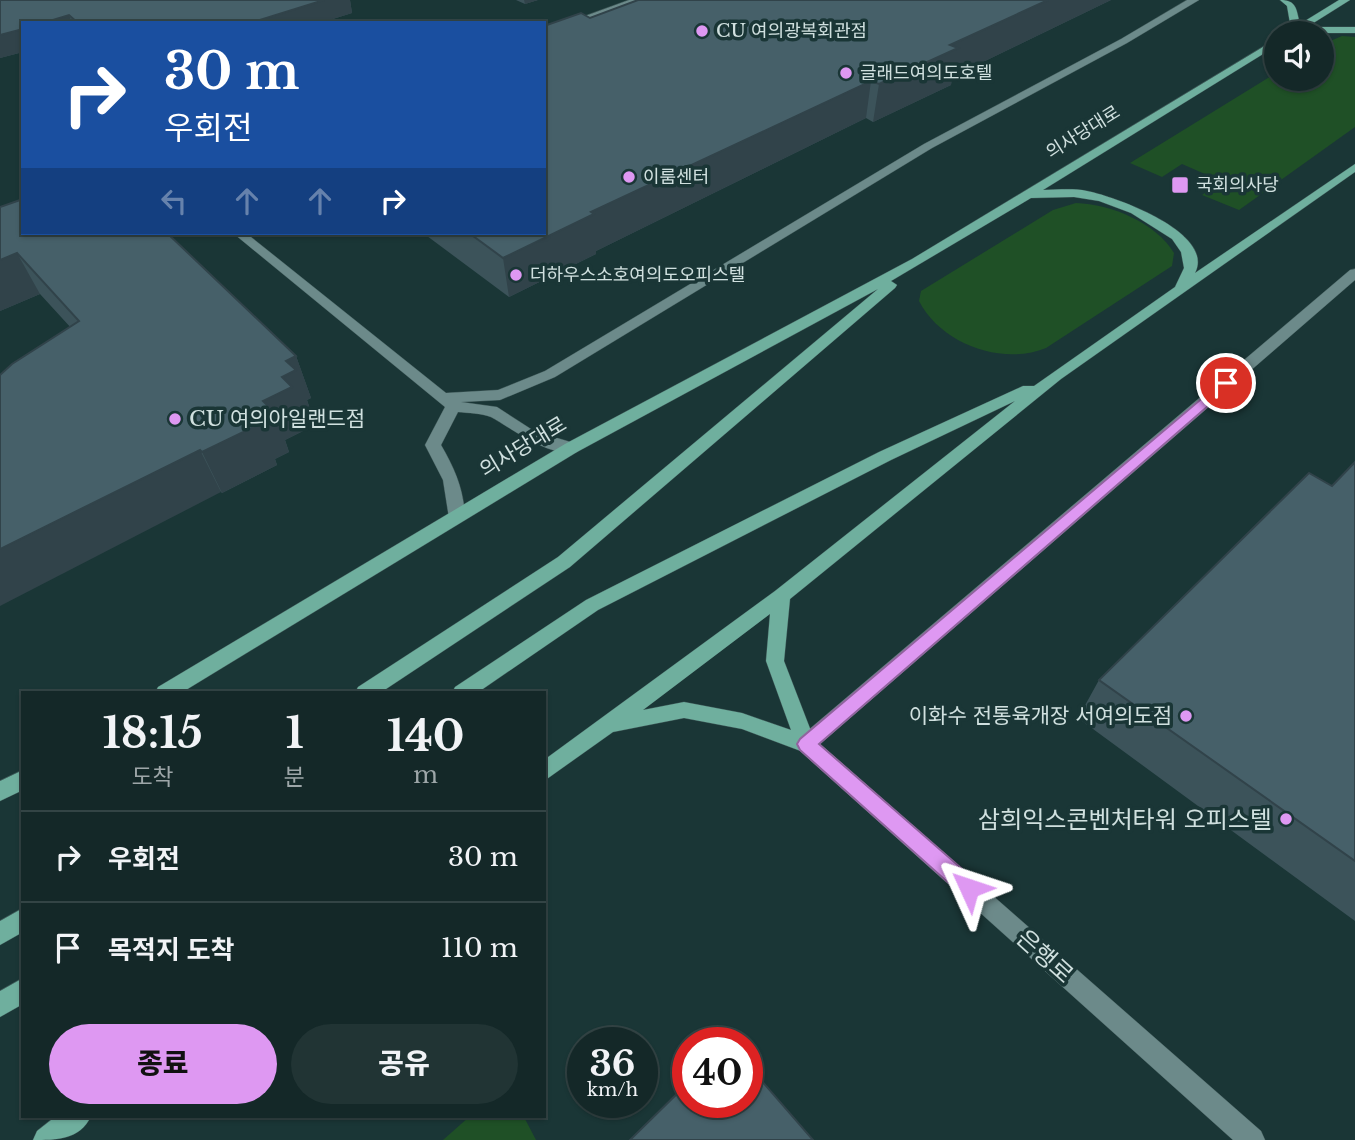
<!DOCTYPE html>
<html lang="ko">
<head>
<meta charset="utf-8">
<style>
	body { margin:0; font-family:"Libre Baskerville","Noto Sans KR",serif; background:#213434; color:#f1f3f6; height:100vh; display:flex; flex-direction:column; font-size:26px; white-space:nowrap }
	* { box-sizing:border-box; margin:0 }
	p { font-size:23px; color:#9da6a8 }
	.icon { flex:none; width:38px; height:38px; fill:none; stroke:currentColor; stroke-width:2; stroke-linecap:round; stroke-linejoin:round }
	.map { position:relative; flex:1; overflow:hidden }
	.drawer { position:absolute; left:21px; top:691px; width:525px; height:427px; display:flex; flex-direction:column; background:#142828; border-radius:0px; box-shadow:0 2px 5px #0004,0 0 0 2px #334445 }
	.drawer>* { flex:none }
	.top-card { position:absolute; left:21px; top:21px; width:525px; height:214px; border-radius:0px; box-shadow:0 2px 5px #0004,0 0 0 2px #334445; background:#1a4fa0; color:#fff; overflow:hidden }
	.fabs { position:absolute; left:1264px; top:21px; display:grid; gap:14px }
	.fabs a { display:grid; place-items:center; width:70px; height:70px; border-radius:50%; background:#142828; box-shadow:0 2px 5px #0004,0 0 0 2px #334445; font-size:35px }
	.speed { position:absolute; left:567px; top:1027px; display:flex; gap:14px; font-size:35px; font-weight:700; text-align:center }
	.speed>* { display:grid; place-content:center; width:91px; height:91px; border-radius:50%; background:#142828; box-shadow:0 2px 5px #0004,0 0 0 2px #334445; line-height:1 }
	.speed small { font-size:18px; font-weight:400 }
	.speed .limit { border:10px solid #d22; background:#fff; color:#111 }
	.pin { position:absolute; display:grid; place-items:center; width:60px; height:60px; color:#fff; margin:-30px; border:4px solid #fff; border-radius:50%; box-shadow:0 2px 7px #0007 }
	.me { position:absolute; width:77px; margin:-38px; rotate:312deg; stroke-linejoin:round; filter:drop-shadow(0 0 5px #0008) }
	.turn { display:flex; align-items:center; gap:24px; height:147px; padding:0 28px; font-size:32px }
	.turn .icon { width:91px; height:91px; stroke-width:2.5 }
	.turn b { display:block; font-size:49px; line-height:60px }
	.lanes { display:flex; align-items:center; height:66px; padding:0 28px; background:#0003; justify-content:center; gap:35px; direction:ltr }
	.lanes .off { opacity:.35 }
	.eta { display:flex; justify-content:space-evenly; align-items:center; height:119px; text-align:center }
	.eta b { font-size:42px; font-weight:800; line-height:49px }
	.action { display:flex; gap:14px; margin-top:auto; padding:14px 28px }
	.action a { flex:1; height:80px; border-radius:42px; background:#de98f2; color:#111; font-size:28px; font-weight:800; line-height:80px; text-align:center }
	.action a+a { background:#213434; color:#f1f3f6 }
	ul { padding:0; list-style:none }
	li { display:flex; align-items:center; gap:21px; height:91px; padding:0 28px; border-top:2px solid #334445 }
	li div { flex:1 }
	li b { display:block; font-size:26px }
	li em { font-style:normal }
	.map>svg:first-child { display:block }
	.green { fill:#1f5026 }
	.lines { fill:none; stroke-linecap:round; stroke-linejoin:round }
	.minor-casing { stroke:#3b5454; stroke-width:1 }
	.major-casing { stroke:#3b5454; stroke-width:1 }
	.minor { fill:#6c8a8a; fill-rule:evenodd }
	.major { fill:#6faf9e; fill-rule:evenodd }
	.wall { fill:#3c535a }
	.shaded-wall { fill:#31434a }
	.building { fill:#466069; stroke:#31434a; stroke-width:2 }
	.route { fill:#de98f2; stroke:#90639d; stroke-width:2 }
	.poi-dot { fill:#de98f2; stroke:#1a3636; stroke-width:2.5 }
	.labels { text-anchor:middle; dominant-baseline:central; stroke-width:7; stroke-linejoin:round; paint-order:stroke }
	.far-poi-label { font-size:18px; fill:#d0e0df; stroke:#1a3636; text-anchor:start }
	.far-street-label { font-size:18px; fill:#d0e0df; stroke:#1a3636 }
	.poi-label { font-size:21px; fill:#d0e0df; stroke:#1a3636; text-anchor:start }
	.street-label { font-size:21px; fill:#d0e0df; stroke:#1a3636 }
	.near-poi-label { font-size:24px; fill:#d0e0df; stroke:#1a3636; text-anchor:end }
	.near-street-label { font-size:24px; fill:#d0e0df; stroke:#1a3636 }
</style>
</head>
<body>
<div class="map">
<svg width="1355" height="1140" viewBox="0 0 1355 1140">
	<rect width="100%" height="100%" fill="#1a3636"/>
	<g class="green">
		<path d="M1342,36L1355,37V127L1239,210L1202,195L1221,181L1182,164L1162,177L1130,163L1276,73V79H1321V45Z"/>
		<path d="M1076,203C1111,204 1156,223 1174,253L1172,266L1046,348C1002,366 941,344 919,301L921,291L1053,210Z"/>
		<path d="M469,1117H524L536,1140H443Z"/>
	</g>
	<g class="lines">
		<g class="minor-casing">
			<g id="minor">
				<path d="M629,0H643L544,37V31Z"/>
				<path d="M1187,0H1199L1127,43L932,148L555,377L500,400L461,402L497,407L534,431L577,444L579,448L577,452C552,459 511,428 491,417C481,413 468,413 458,412L441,445C455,469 464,490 465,518L457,524L449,518L443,480L425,445L445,407L233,233H246L446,393L498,390L545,371L924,144L1121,39Z"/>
				<path d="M1355,269V280L820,744L1261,1131L1265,1140H1233L799,750L796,744L799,738L1350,270Z"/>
			</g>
		</g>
		<g class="major-casing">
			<g id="major">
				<path d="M1280,0C1297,0 1296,9 1300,24L1339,0H1350L1307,27H1355V33H1286L1291,29L1287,6Z"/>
				<path d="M1276,39V46L1043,190C1057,190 1072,188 1087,191C1113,196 1216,232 1195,273L1355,164V172L1061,379L790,599L784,661L816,744L813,750L806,753L742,729L684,718L613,732L544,781V760L775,591L1015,401L891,460L598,610L477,693H452L455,687L586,600L879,452L1023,386H1034L1175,287L1184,268L1181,252L1172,239L1131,213L1099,201L1074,197L1031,198L891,281L897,285L895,288L570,567L380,693H355L358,687L558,557L878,289L577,452L181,693H155L158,687L565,444L912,259ZM770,614L766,661L791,730L742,713L684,702L643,710Z"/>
				<path d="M23,770V790L0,801V781Z"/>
				<path d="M23,908V932L0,945V921Z"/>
				<path d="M23,978V1004L0,1017V991Z"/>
				<path d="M56,1116H91C80,1140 56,1140 33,1140L37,1131Z"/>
			</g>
		</g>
		<use href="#minor" class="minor"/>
		<use href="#major" class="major"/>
	</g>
	<g class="wall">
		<path d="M0,0H350L352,13L320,23H23V52L0,58Z"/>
		<path d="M516,0H538L525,4Z"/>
		<path d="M638,0H1111L952,77L951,85L873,122L866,118L596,251V254L509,297L423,233H544L590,18Z"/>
		<path d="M0,207L296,356L311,398L307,400L311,412L303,416L307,429L285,440L289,452L275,459L277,465L222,493L40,294L0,311Z"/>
		<path d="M1355,462V921L1078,718L1099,680L1332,486Z"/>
	</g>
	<g class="shaded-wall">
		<path d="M324,0H350L352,13L320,23H250Z"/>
		<path d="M524,0H538L525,4Z"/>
		<path d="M1048,0H1111L952,77L951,85L873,122L879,84L950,45Z"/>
		<path d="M69,15L72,23H43Z"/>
		<path d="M23,29V52L0,58V35Z"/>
		<path d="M871,81L866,118L596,251V254L509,297L503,258L591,212Z"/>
		<path d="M17,253L40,294L0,311V260Z"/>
		<path d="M296,356L311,398L307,400L311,412L303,416L307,429L285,440L289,452L275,459L277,465L222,493L202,452L254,419L263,401L282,377L286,361Z"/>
		<path d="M200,450L221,492L0,606V549Z"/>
	</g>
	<g class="building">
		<path d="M0,0H324L250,23H78L69,15L43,23H23V29L0,35Z"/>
		<path d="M638,0H1048L950,45L958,48L879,84L871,81L591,212L594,214L503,258L469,233H544V26L581,13L590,18Z"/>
		<path d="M23,199V233H167L296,356L286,361L296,370L282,377L292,387L263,401L273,411L254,419L260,424L202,452L200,450L0,549V375L12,364L79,321L17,253L0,260V207Z"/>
		<path d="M1355,462V861L1099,680L1309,473L1332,486Z"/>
		<path d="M747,1064L813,1140H630L688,1083V1102H747Z"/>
	</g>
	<path class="route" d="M1226,378L1231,379V386L819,744L976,881L979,888L976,895L969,898L962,895L800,750L797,744L800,739Z"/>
	<g class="poi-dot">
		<circle cx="702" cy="31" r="7"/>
		<circle cx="846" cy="73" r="7"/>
		<circle cx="629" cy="177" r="7"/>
		<rect x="1171" y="176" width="18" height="18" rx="3.5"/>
		<circle cx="516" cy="275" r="7"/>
		<circle cx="175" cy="419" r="7"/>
		<circle cx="1186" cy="716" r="7"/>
		<circle cx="1286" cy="819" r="7"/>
	</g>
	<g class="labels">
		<g class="far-poi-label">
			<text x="716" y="31">CU 여의광복회관점</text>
			<text x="860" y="73">글래드여의도호텔</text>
			<text x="643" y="177">이룸센터</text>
			<text x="1196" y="185">국회의사당</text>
			<text x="530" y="275">더하우스소호여의도오피스텔</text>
		</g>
		<g class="far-street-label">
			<text transform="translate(1083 132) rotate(-32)">의사당대로</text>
		</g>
		<g class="poi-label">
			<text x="189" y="419">CU 여의아일랜드점</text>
			<text x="1172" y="716" text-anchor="end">이화수 전통육개장 서여의도점</text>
		</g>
		<g class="street-label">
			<text transform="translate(523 447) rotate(-31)">의사당대로</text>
		</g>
		<g class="near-poi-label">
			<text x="1272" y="819">삼희익스콘벤처타워 오피스텔</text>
		</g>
		<g class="near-street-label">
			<text transform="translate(1045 956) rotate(42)">은행로</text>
		</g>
	</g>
</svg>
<div class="fabs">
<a><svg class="icon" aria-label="sound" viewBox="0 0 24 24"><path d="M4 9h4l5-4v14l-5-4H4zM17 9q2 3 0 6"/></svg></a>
</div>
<div class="speed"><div>36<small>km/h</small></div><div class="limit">40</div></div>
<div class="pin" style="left:1226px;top:383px;background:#d93025"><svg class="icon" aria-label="arrive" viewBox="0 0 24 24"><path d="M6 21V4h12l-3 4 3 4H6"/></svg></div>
<svg class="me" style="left:969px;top:888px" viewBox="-20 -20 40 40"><path d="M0-17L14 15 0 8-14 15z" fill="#de98f2" stroke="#fff" stroke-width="4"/></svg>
<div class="top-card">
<div class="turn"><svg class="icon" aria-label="right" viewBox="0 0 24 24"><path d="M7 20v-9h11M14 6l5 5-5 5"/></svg><div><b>30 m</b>우회전</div></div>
<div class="lanes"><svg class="icon off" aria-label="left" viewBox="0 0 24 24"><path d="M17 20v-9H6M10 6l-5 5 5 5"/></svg><svg class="icon off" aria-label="ahead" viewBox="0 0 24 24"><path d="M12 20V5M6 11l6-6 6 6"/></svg><svg class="icon off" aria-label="ahead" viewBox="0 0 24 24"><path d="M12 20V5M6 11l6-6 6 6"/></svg><svg class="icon" aria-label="right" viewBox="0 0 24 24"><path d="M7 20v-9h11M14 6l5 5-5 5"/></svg></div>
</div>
<section class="drawer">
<div class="eta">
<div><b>18:15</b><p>도착</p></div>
<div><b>1</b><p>분</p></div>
<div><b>140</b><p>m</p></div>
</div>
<ul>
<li><svg class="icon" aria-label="right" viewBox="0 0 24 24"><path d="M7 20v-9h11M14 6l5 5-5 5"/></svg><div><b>우회전</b></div><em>30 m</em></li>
<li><svg class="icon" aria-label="arrive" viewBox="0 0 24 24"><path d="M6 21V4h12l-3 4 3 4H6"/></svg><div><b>목적지 도착</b></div><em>110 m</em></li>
</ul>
<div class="action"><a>종료</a><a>공유</a></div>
</section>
</div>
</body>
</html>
